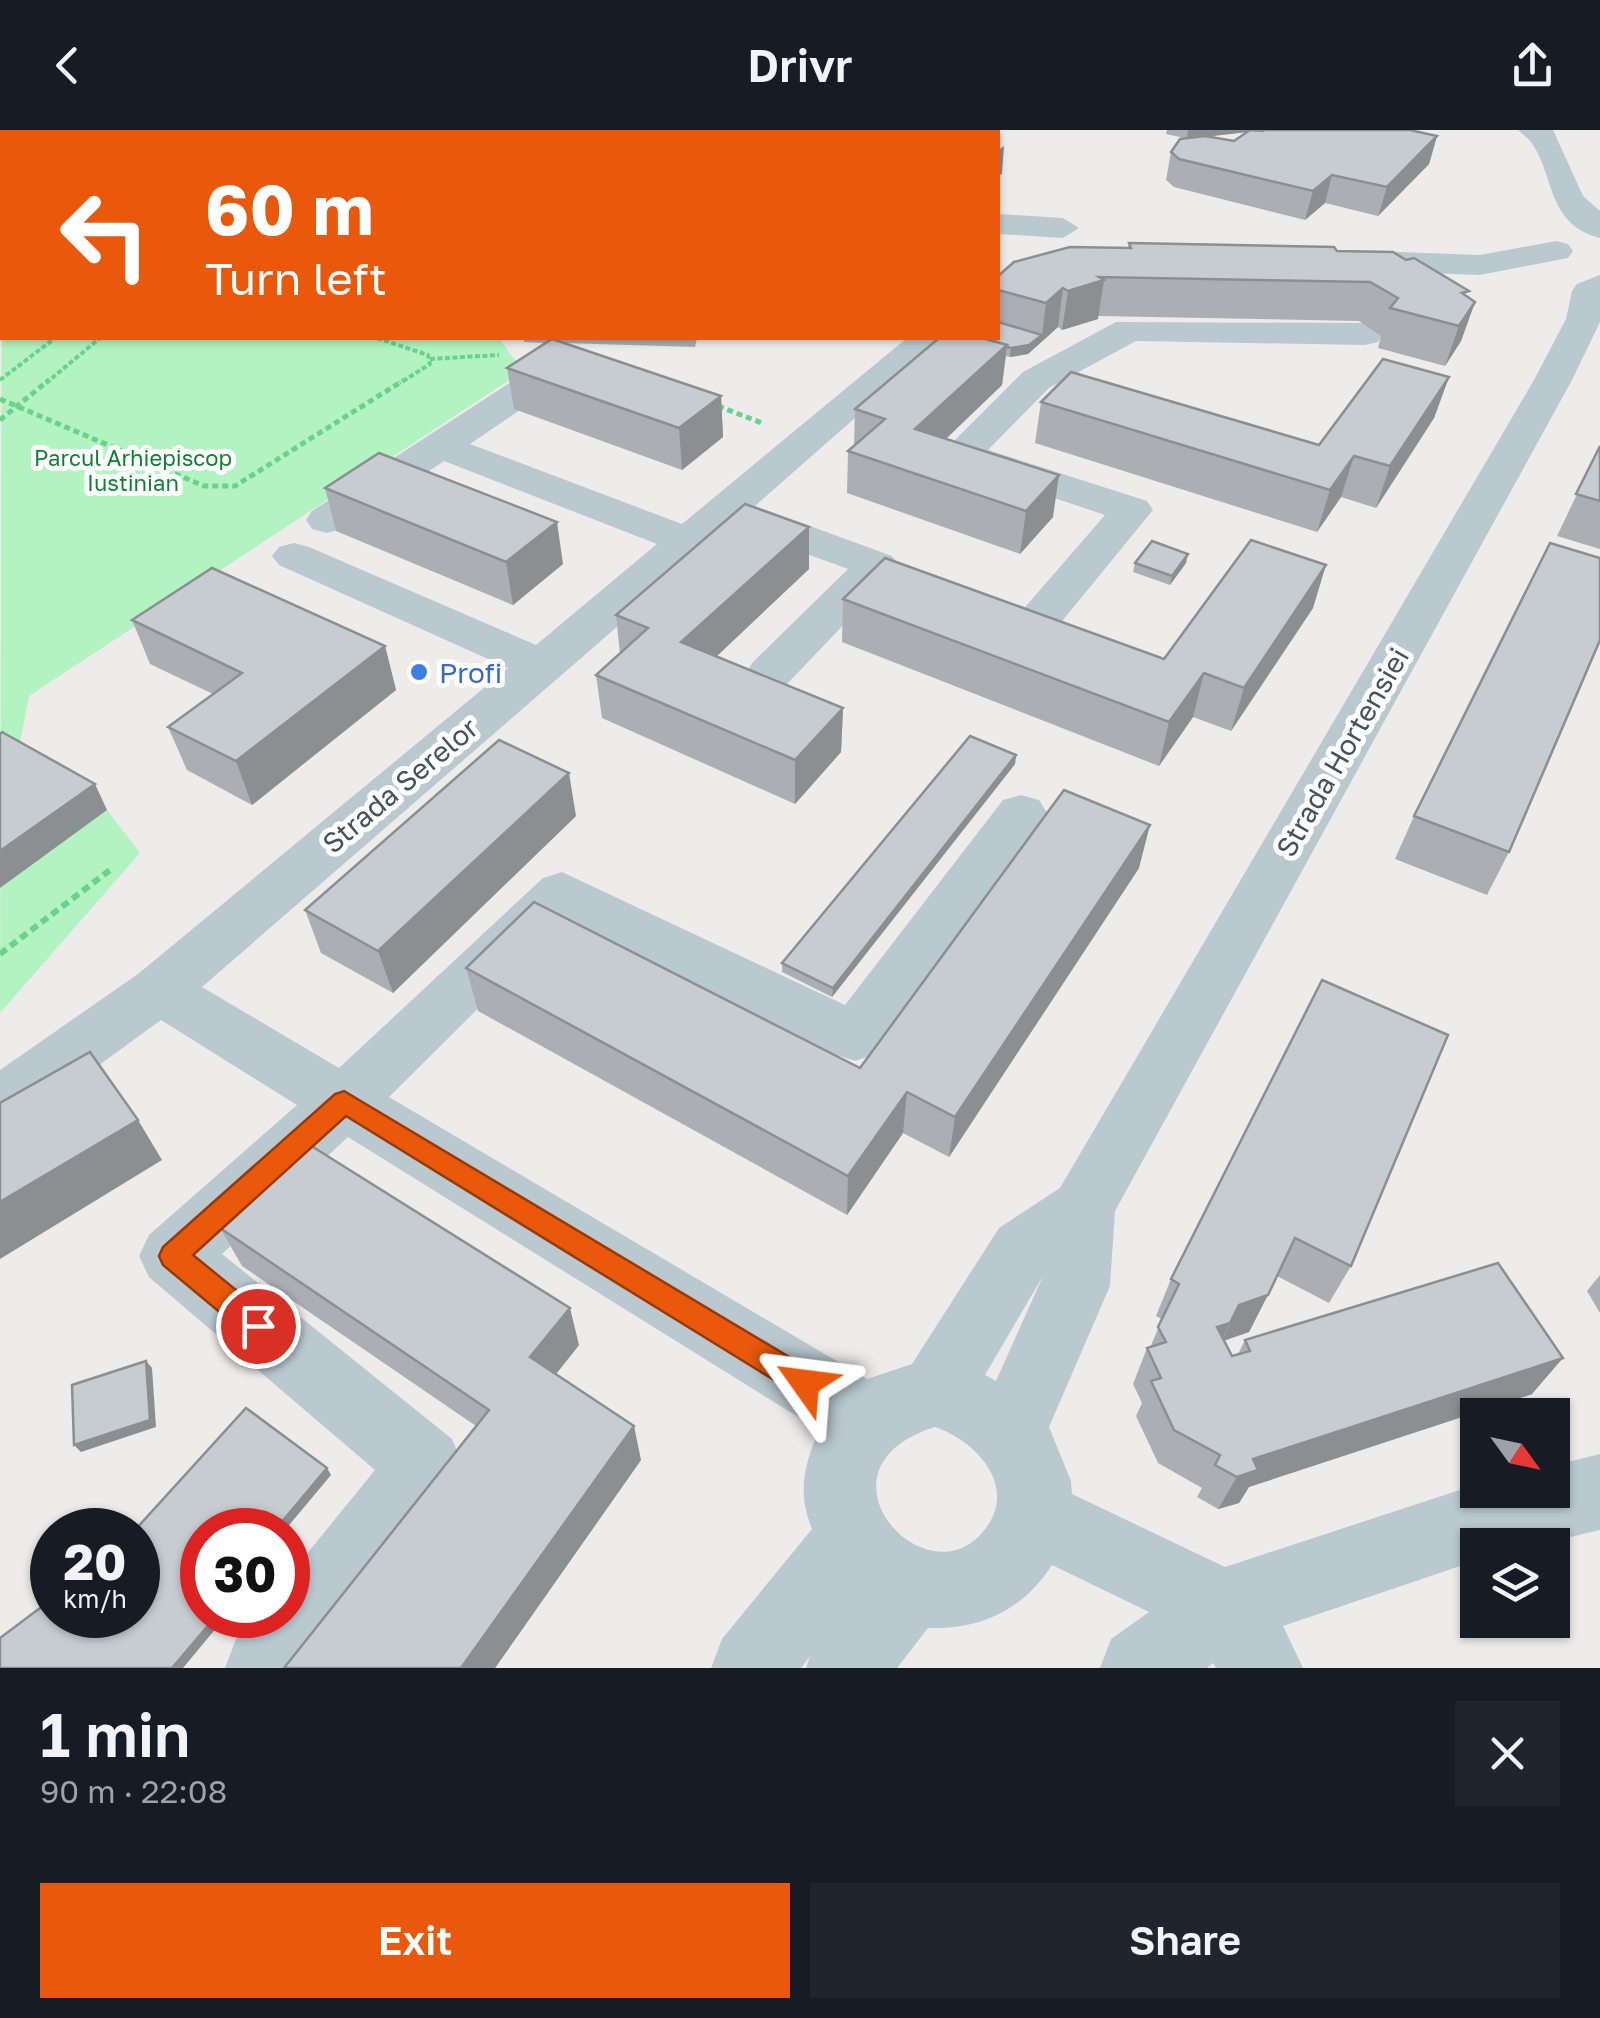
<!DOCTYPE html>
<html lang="en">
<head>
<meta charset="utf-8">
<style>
	body { margin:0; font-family:"Golos Text",sans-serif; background:#20242c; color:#f1f3f6; height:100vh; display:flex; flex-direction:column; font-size:38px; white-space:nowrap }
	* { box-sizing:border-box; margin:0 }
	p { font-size:32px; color:#9ea1a6 }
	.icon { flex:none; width:55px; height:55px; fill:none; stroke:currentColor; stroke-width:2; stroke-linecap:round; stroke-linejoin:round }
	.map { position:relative; height:1538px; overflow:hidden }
	.panel { display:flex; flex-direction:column; background:#171b24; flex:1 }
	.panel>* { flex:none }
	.banner { position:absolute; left:0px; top:0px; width:1000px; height:210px; box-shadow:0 2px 8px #0004; background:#ea580c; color:#fff; overflow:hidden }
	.needle { width:65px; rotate:123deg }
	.controls { position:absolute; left:1460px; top:1268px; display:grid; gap:20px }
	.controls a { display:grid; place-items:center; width:110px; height:110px; border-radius:0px; background:#171b24; box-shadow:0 2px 8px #0004; font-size:50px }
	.speed { position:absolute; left:30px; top:1378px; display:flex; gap:20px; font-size:50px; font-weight:700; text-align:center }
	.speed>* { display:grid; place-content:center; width:130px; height:130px; border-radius:50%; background:#171b24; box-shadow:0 2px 8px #0004; line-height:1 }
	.speed small { font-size:25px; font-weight:400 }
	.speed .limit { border:15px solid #d22; background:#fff; color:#111 }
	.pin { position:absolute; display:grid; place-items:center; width:85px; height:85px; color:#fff; margin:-42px; border:5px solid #fff; border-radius:50%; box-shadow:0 2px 10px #0007 }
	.me { position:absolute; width:110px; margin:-55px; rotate:301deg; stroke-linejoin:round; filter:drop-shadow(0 0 8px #0008) }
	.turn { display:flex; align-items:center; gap:35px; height:210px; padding:0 40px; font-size:45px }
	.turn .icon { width:130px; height:130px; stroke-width:2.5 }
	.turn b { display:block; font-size:70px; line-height:85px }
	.round { display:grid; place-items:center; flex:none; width:105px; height:105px; border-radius:0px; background:#20242c }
	.head { display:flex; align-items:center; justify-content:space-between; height:170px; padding:0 40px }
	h1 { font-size:60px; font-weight:600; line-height:75px }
	.cta { display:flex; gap:20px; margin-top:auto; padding:20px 40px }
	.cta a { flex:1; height:115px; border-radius:0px; background:#ea580c; color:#fff; font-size:40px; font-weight:600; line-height:115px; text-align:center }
	.cta a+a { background:#20242c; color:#f1f3f6 }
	header { display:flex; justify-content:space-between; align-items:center; height:130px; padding:0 40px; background:#171b24; font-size:45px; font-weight:600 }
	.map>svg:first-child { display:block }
	.green { fill:#b3f2c1 }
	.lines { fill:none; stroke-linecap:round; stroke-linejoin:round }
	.path-far2 { stroke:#69d28d; stroke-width:4; stroke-dasharray:5 2.5; stroke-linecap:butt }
	.path-far1 { stroke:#69d28d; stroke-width:5; stroke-dasharray:6 4; stroke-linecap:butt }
	.path { stroke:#69d28d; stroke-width:6; stroke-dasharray:8 5; stroke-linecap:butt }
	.minor { fill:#bac9d0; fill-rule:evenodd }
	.wall { fill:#abafb4; fill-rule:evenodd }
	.shaded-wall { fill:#8b8f92 }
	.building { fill:#c7ccd1; stroke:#8b8f92; stroke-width:2.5 }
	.route { fill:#ea580c; stroke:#983908; stroke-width:2.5 }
	.shop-dot { fill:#3f7fe0; stroke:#fff; stroke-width:4 }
	.labels { text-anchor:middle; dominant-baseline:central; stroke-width:10; stroke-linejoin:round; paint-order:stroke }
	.far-park-label { font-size:22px; fill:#0e8034; stroke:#fff }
	.shop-label { font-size:28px; fill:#366cbe; stroke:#fff; text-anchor:start }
	.street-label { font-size:28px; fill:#42535a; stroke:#fff }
</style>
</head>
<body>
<header><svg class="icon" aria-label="back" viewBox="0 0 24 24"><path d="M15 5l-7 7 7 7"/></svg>Drivr<svg class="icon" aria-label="share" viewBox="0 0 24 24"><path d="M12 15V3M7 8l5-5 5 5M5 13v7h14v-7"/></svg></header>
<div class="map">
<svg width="1600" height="1538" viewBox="0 0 1600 1538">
	<rect width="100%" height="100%" fill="#eeebeb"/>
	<path class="green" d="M2,32V208H499L523,241L29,566L17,628L107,680L140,723L0,883Z"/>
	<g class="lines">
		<g class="path-far2">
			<path d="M252,2L257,0"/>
			<path d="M377,208L428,225L430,234L400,253"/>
			<path d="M430,229L499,225"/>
			<path d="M0,250L55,208"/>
			<path d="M46,253L100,208"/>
		</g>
		<g class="path-far1">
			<path d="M0,269L204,356H235L404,250"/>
			<path d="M718,276L762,293"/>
			<path d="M0,290L49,250"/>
		</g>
		<path class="path" d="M0,824L110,740"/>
		<g class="minor">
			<path d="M1518,0H1553L1583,66L1600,81V108C1545,94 1555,42 1530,11C1527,7 1522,4 1518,0Z"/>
			<path d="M998,84L1063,88L1079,98L1063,108L998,104Z"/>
			<path d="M1556,111L1568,114L1573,121L1568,128L1480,145L1346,140L1334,137L1329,130L1334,123L1346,120L1480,125Z"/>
			<path d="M1600,145V192L1572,250L1115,1081L1110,1156L1049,1297L1071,1351L1072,1364L1225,1437L1478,1354V1360H1552V1336L1600,1324V1400L1536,1415H1478V1430L1283,1496L1303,1538H1216L1213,1533L1207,1538H1100L1111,1509L1149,1482L1052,1435C1024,1479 981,1500 928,1498L897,1538H806L810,1526L801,1538H711L722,1509L812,1399C797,1362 804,1336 819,1300L348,1007L222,1124L452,1309L463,1335L452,1361L316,1538H225L236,1509L256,1485H288V1447L375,1340L149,1147L139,1126L149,1105L297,975L161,890L22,991L0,999V940L138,844L508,538L279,435L272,426L279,417L294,413L309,417L536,515L657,414L444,331L342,399L327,403L312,399L306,390L312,381L525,243H551L557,251L551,259L470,314L682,394L907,208H946L755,376L892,426L899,435L895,441L1020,483L1105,385L947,332L941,324L1023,242L1116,192L1365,193L1378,196L1383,204L1378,212L1365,215L1136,211L1049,258L988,320L1147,371L1153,380L1045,512L1029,516L1013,512L874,463L787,554L770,558L753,554L746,543L753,532L848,439L732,397L202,857L339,938L543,748L562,742L845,875L1003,670L1021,665L1039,670L1047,683L1039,696L876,924L855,931L834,924L568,789L389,967L867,1249L912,1234L999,1098L1060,1058L1534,250L1566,189L1572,161L1577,154ZM1043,1146L996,1251L985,1245ZM935,1297C974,1310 1016,1353 988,1395C932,1480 800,1339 935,1297Z"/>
		</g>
	</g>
	<g class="wall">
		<path d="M477,0H652V2H478Z"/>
		<path d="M1167,0H1410L1437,6L1429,34L1378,86L1325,73L1305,90L1174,57L1166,50L1171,22L1185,8L1166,4ZM1247,2L1234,11L1209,6Z"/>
		<path d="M1129,113L1337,121L1467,167L1475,172L1461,211L1445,236L1378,218L1381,206L1359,191L1098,186V189L1062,200L1058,197L1028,224L1010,227L1006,226L1002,255L946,309L1053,387L1020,424L847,363L848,321L854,316L855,279L998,208V146L1128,118Z"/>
		<path d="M524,208H697L695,217L564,213L721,266L723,307L682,340L514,279L507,238L547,213L524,212Z"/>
		<path d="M1449,247L1434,288L1376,378L1341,367L1317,402L1035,313L1041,272L1319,315Z"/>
		<path d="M1600,316V419L1557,406Z"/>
		<path d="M325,358L563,434L513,475L336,401Z"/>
		<path d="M1135,433H1186L1170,455L1133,442Z"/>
		<path d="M809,439L716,527L843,578L841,622L795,674L602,588L596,545L620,524L616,485Z"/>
		<path d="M843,469L1164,529L1313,478L1231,601L1193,587L1159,636L842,512Z"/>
		<path d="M132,490L385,516L396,560L252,675L187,640L168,597L213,564L150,534Z"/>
		<path d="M1016,625L1015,634L832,867L782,842V833Z"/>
		<path d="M576,686L393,863L321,823L305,780Z"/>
		<path d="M1414,686L1509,722L1487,765L1395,729Z"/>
		<path d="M1139,738L949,1027L903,1003L847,1085L478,881L466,838L860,938Z"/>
		<path d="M1322,850L1351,1136L1329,1173L1277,1146L1249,1202L1224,1211L1232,1226L1238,1224L1245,1210L1532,1264L1249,1357L1239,1373L1218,1379L1197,1367L1202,1358L1158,1333L1136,1286L1142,1273L1133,1254L1147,1218H1150L1162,1189L1156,1186L1171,1149Z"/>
		<path d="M220,1098L579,1215L556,1244L641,1330L495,1538H284L476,1296L242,1136Z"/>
		<path d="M1600,1145V1183L1587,1161Z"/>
	</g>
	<g class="shaded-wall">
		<path d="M640,0H652V2H638Z"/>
		<path d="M1188,0H1265L1187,9Z"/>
		<path d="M1437,6L1429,34L1378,86L1387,57Z"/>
		<path d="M1004,16L1002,44L998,46V20Z"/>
		<path d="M1332,45L1325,73L1305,90L1313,61Z"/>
		<path d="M1104,150L1098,189L1062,200L1068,161Z"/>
		<path d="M1063,158L1058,197L1028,224L1010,227L1011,218L1042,205L1046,173Z"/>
		<path d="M1475,172L1461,211L1445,236L1459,196Z"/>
		<path d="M1007,215L1002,255L913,340L915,299Z"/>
		<path d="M1449,247L1434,288L1376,378L1390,336Z"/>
		<path d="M721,266L723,307L682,340L679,298Z"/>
		<path d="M1354,326L1341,367L1317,402L1330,360Z"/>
		<path d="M1059,345L1053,387L1020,424L1026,381Z"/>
		<path d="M557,392L563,434L513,475L506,432Z"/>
		<path d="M809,397V439L685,556L681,512Z"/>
		<path d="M1188,424L1186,433L1170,455L1172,446Z"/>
		<path d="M1326,435L1313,478L1231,601L1244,558Z"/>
		<path d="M385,516L396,560L252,675L236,631Z"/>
		<path d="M1204,543L1193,587L1159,636L1169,592Z"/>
		<path d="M843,578L841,622L795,674V630Z"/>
		<path d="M1016,625L1015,634L832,867L833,858Z"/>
		<path d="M569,643L576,686L393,863L378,821Z"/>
		<path d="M95,654L107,680L0,758V721Z"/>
		<path d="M1150,695L1139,738L949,1027L955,987Z"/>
		<path d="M907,962L903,1003L847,1085L848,1046Z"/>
		<path d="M138,990L162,1030L0,1129V1072Z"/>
		<path d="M1268,1165L1249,1202L1222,1211L1239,1175Z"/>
		<path d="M570,1178L579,1215L541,1263L530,1227Z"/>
		<path d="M1230,1193L1213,1229L1217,1197Z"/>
		<path d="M1563,1228L1532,1264L1249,1357L1239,1373L1218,1379L1237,1347L1253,1329Z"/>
		<path d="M146,1231L152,1238L156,1297L81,1322L74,1315Z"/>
		<path d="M634,1296L641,1330L495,1538H461Z"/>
		<path d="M327,1338L331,1345L285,1400H275Z"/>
		<path d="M217,1485H227L183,1538H172Z"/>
	</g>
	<g class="building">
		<path d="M490,0H640L638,2H499Z"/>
		<path d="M768,0H947V1L952,2H767Z"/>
		<path d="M1250,0L1263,1L1264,0H1410L1437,6L1387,57L1332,45L1313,61L1179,29L1171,22L1180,9L1205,6L1234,11Z"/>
		<path d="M1129,113L1334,117L1337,121L1393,122L1406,130L1414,128L1469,161L1462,163L1475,172L1459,196L1390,178L1398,168L1370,152L1099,147L1104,150L1068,161L1063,158L1046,173L998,160V146L1014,132L1070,117L1131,118Z"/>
		<path d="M998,192L1042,205L1029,215L1011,218L1007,217V215L982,208H998Z"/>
		<path d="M939,208H982L1007,215L915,299L1059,345L1026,381L848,321L885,289L855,279Z"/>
		<path d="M552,209L721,266L679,298L507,238Z"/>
		<path d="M1383,229L1449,247L1390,336L1354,326L1330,360L1041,272L1071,242L1319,315Z"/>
		<path d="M1600,316V371L1576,364Z"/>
		<path d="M379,323L557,392L506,432L325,358Z"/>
		<path d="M745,374L809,397L681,512L843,578L795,630L596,545L648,498L616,485Z"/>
		<path d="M1251,410L1326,435L1244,558L1204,543L1169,592L843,469L885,428L1164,529Z"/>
		<path d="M1152,411L1188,424L1172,446L1135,433Z"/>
		<path d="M1550,413L1600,428V510L1509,722L1414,686Z"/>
		<path d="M212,438L385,516L236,631L168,597L242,543L132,490Z"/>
		<path d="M2,602L95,654L0,721V604Z"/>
		<path d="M970,606L1016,625L833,858L782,833Z"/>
		<path d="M499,610L569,643L378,821L305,780Z"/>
		<path d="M1064,660L1150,695L955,987L907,962L848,1046L466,838L534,772L860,938Z"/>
		<path d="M1322,850L1448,905L1351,1136L1295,1108L1268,1165L1239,1175L1230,1193L1217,1197L1232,1226L1250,1221L1245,1210L1498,1133L1563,1228L1253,1329L1258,1340L1237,1347L1215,1335L1220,1325L1174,1300L1151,1251L1161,1248L1147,1218L1166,1212L1158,1197L1179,1154L1171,1149Z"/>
		<path d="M90,922L138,990L0,1072V973Z"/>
		<path d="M305,1012L570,1178L530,1227L634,1296L461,1538H284L489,1280L220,1098Z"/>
		<path d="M146,1231L150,1290L74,1315L72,1255Z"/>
		<path d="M246,1278L327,1338L275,1400H202V1485H217L172,1538H0V1508L52,1469V1485H138V1400H135Z"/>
	</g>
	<path class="route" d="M344,961L816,1243L820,1253L816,1263L805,1267L795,1263L346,986L193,1125L268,1186L272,1196L268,1205L258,1209L247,1205L163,1135L159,1126L163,1117L335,964Z"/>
	<circle class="shop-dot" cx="419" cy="542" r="10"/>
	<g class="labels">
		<g class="far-park-label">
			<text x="133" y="327">Parcul Arhiepiscop<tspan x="133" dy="25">Iustinian</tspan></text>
		</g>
		<g class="shop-label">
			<text x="439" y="542">Profi</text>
		</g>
		<g class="street-label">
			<text transform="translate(1342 622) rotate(-60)">Strada Hortensiei</text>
			<text transform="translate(400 655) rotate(-40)">Strada Serelor</text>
		</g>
	</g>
</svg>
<div class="controls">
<a><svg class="needle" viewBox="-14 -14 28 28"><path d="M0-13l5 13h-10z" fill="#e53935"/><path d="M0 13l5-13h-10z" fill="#9ea1a6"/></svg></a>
<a><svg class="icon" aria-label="layers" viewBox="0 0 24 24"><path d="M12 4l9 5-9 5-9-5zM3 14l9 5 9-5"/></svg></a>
</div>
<div class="speed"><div>20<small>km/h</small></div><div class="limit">30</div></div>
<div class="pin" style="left:258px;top:1196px;background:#d93025"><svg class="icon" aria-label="arrive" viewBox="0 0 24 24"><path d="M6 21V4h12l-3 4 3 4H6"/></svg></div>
<svg class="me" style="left:805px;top:1253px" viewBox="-20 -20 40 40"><path d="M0-17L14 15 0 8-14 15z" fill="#ea580c" stroke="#fff" stroke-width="4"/></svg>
<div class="banner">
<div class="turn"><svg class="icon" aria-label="left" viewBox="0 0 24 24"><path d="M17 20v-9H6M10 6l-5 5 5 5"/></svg><div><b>60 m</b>Turn left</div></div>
</div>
</div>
<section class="panel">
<div class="head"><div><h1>1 min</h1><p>90 m · 22:08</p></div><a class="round"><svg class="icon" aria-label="close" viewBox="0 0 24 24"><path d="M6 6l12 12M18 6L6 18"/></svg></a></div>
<div class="cta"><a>Exit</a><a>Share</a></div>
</section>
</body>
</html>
